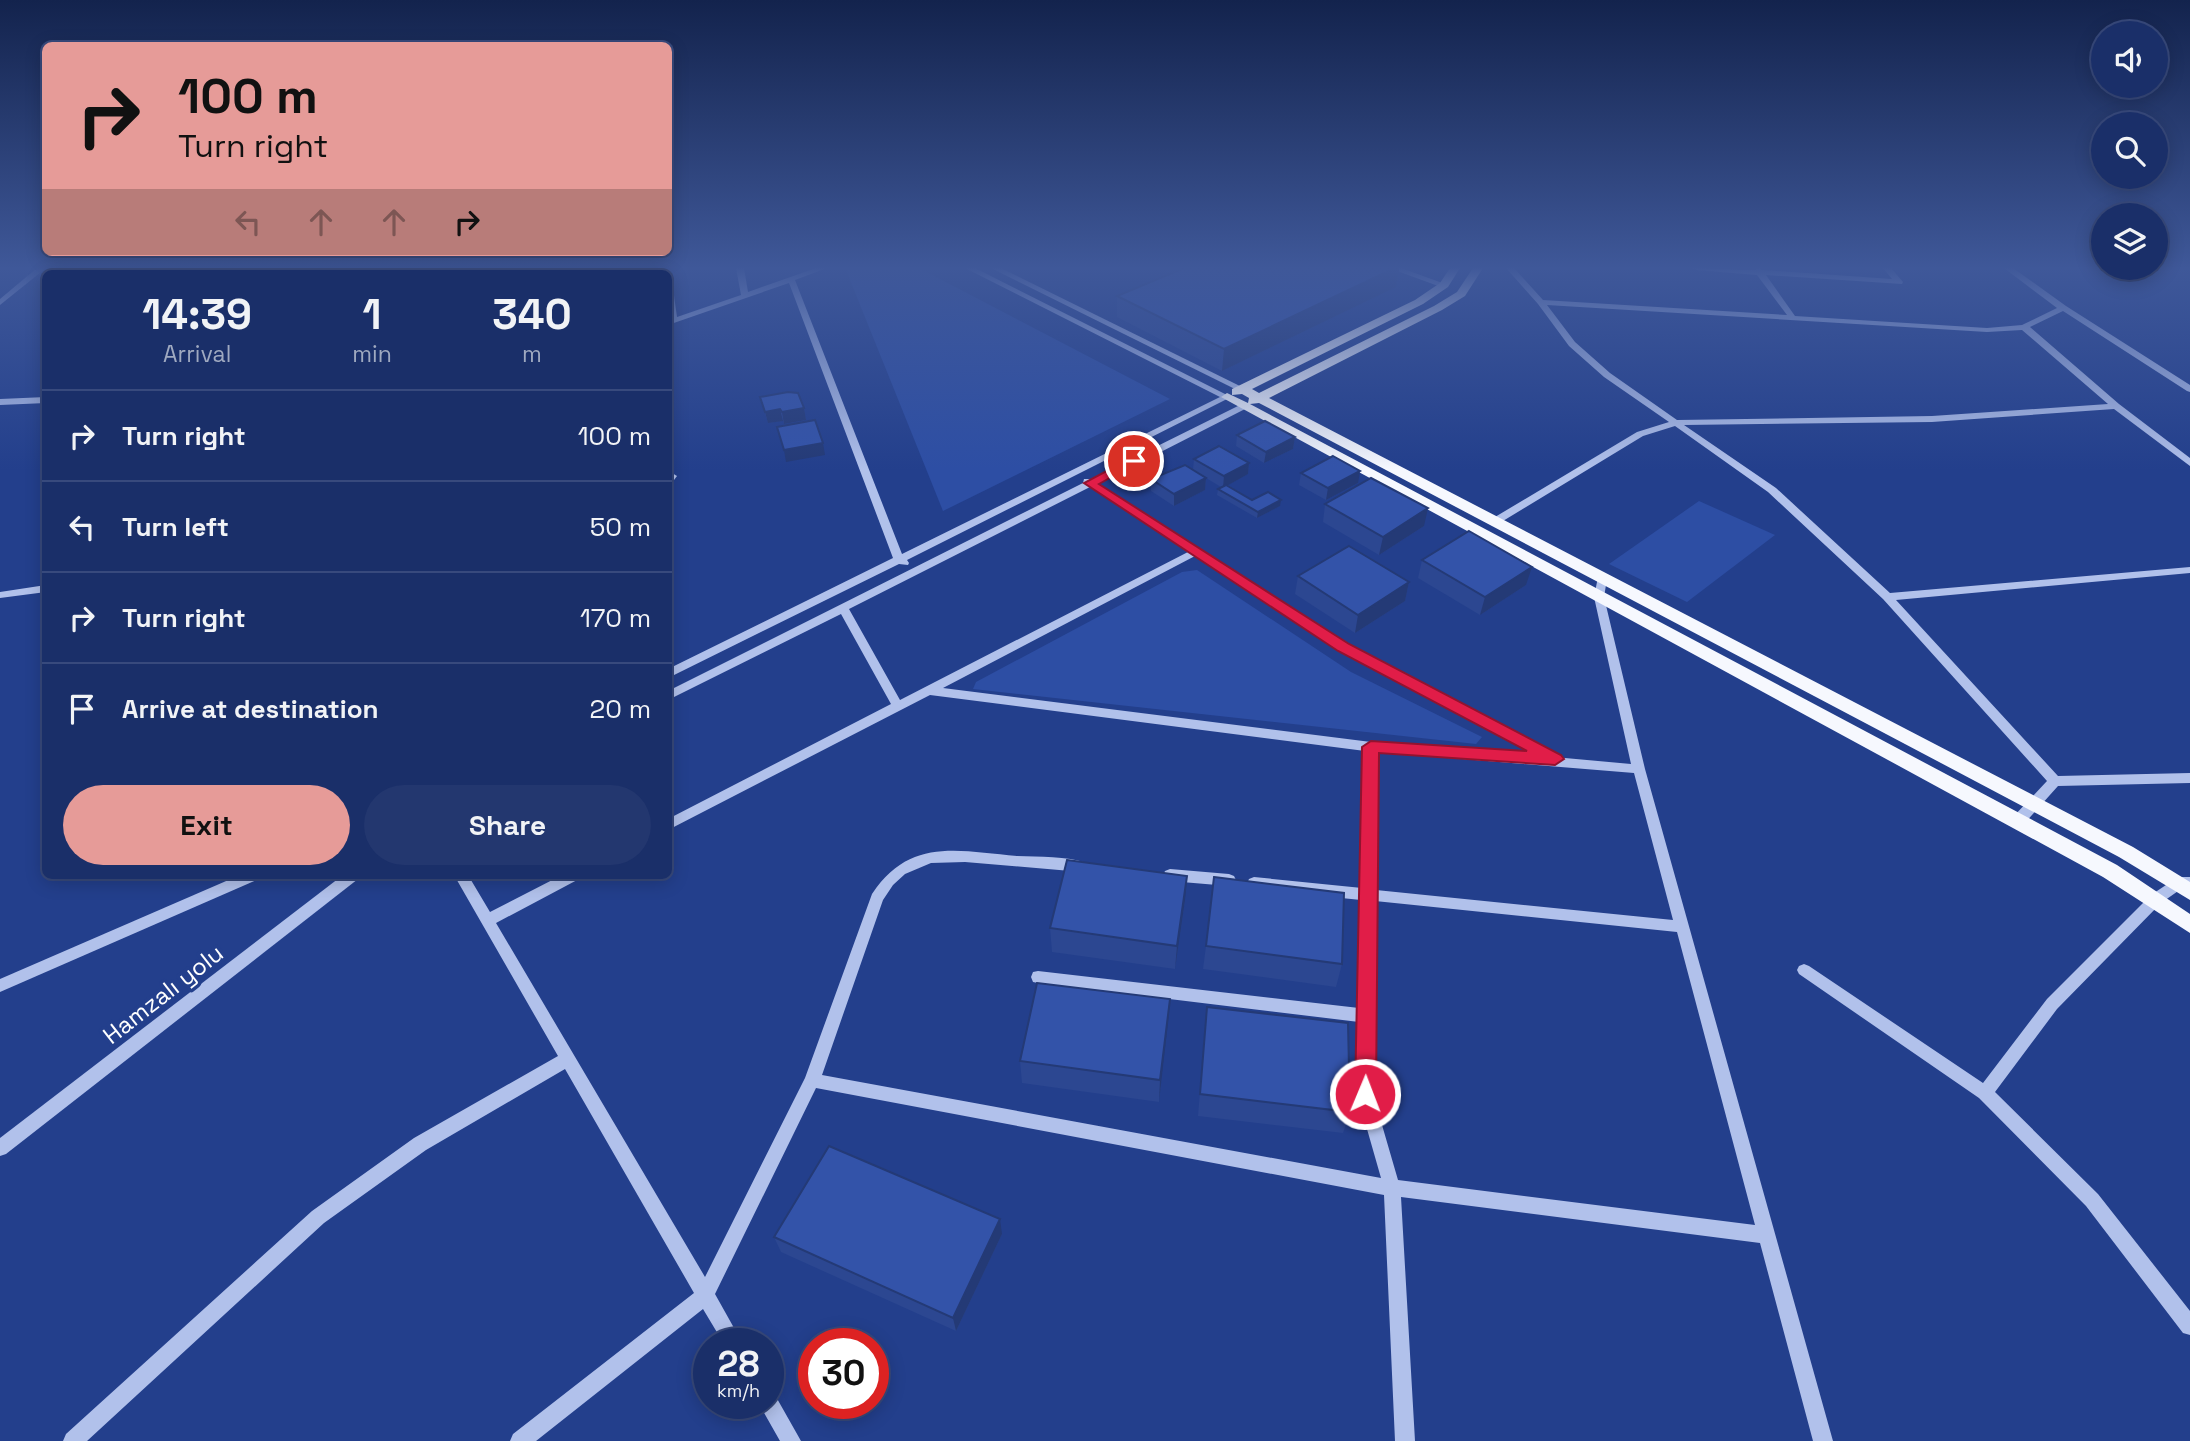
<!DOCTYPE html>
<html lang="en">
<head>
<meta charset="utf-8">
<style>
	body { margin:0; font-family:"Space Grotesk",sans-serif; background:#23376f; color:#f1f3f6; height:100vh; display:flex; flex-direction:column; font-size:26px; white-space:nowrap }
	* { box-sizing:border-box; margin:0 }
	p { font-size:23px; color:#9fa9c0 }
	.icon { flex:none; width:38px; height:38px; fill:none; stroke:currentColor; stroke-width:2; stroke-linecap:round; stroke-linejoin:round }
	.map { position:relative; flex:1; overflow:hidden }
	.drawer { position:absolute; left:42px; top:270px; width:630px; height:609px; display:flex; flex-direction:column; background:#1a2f69; border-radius:10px; box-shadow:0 4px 18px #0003,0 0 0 2px #384a7d }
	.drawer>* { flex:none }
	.hud { position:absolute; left:42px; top:42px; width:630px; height:214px; border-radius:10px; box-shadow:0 4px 18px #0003,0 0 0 2px #384a7d; background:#e69b98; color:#111; overflow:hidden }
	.buttons { position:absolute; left:2091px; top:21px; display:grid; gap:14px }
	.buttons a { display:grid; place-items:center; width:77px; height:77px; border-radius:50%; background:#1a2f69; box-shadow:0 4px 18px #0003,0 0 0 2px #384a7d; font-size:35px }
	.speed { position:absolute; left:693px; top:1328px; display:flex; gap:14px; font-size:35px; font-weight:700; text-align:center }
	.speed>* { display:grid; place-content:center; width:91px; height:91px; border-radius:50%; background:#1a2f69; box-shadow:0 4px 18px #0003,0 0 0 2px #384a7d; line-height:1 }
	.speed small { font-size:18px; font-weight:400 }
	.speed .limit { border:10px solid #d22; background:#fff; color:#111 }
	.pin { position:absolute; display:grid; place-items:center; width:60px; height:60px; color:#fff; margin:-30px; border:4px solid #fff; border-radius:50%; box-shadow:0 2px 7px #0007 }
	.me { position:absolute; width:77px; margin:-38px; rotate:1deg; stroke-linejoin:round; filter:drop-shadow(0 0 5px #0008) }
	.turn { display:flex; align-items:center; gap:24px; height:147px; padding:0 21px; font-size:32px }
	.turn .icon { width:91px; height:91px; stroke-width:2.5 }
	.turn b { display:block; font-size:49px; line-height:60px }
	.lanes { display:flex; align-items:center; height:66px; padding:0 21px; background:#0003; justify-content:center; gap:35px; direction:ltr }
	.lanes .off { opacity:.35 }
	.eta { display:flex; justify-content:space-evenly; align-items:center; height:119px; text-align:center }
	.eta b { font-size:42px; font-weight:800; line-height:49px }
	.cta { display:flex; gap:14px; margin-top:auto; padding:14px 21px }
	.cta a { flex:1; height:80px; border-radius:42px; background:#e69b98; color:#111; font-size:28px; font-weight:800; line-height:80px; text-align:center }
	.cta a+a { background:#23376f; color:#f1f3f6 }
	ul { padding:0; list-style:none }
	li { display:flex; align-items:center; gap:21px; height:91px; padding:0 21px; border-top:2px solid #384a7d }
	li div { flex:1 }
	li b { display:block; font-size:26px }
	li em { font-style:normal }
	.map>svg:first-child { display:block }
	.green { fill:#2d4ea4 }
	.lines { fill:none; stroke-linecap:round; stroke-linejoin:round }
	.minor { fill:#b1c1eb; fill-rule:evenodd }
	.major { fill:#f6f8fe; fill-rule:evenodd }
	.wall { fill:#2c4791 }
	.shaded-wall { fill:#243a76 }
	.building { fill:#3353a9; stroke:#243a76; stroke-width:2 }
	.route { fill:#e11d48; stroke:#92132f; stroke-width:2 }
	.labels { text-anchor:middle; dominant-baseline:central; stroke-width:7; stroke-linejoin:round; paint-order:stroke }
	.near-street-label { font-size:24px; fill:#fff; stroke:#233f8c }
</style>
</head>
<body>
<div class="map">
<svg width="2190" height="1441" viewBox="0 0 2190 1441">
	<rect width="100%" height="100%" fill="#233f8c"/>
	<g class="green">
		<path d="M850,268H919L1170,399L943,511L846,270Z"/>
		<path d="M1699,501L1775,535L1687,602L1609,564Z"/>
		<path d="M1197,570L1351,672L1482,737L1476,744L973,689L976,682L1182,572Z"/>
	</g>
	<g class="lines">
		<g class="minor">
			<path d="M37,268H46L0,305V299Z"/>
			<path d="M323,268H331L327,273H319Z"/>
			<path d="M470,268H478L476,273H468Z"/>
			<path d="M657,268L671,269L654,273H632Z"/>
			<path d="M736,268H744L748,292L816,268H827L795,280L902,554L1220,397L965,268H975L1231,397L907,560L909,563L908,565L899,564L668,678V669L893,558L789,283L668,325V279L672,281L677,317L741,295Z"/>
			<path d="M991,268H1001L1246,389L1239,391Z"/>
			<path d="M1389,268H1401L1448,285L1441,287Z"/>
			<path d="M1506,268H1514L1543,300L1787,315L1757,275L1696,270L1692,268L1754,270L1759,268L1762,270L1892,279L1883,268H1891L1903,282L1902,284L1766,275L1795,316L1987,328L2022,325L2057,308L2004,268H2013L2066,306L2190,385V392L2187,391L2063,311L2030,327L2119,404L2190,458V466L2114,409L1932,422L1684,425L1776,488L1890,593L2190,567V573L1896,600L2058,776L2190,773V783L2058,786L2023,825H2013L2011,821L2013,817L2047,781L1883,599L1768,492L1675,426L1643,436L1498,524H1490V520L1637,432L1669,422L1604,377L1569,346L1538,304ZM1547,305L1987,332L2022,330L2108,404L1932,416L1677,420L1610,373L1575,342Z"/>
			<path d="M46,397V403L0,405V399Z"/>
			<path d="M1244,403L1249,406L1247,408L1098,484L1347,645L1553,753L1554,757L1631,764L1594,597L1598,577H1606L1607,579L1604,597L1645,769L1833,1441H1813L1760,1243L1401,1197L1415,1441H1395L1384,1195L816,1088L715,1294L743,1344H724L703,1309L536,1441H510L513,1434L694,1293L565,1069L426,1150L324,1223L87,1441H63L66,1434L312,1211L414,1138L558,1056L454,875H468L490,912L562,875H581L579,879L496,923L705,1277L805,1078L872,894C910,837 958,851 1017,856C1040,857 1066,856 1087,863L1089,867L1087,871L1082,872L965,862L931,863L905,874L893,885L883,900L822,1075L1381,1178L1357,1094L1359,1022L1038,983L1033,982L1031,977L1033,972L1038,971L1359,1008L1361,900L1254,889L1249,887L1247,883L1249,879L1254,877L1362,888L1365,751L930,695L668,830V819L891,704L841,614L668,700V691L1083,483L1084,479H1091ZM1090,487L1188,552L900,700L849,609ZM1195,556L1339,651L1539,756L1371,742L943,688ZM1377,752L1634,773L1673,920L1376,890ZM1375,901L1677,932L1755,1225L1398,1180L1373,1094Z"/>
			<path d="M672,473L677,476L671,484L668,485V474Z"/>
			<path d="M46,585V592L0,598V592Z"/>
			<path d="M1170,869L1229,874L1234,876L1236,880L1234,884L1229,886L1170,881L1165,879L1163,875L1165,871Z"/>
			<path d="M240,875H261L259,879L0,992V979Z"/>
			<path d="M343,875H360L358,879L6,1154L0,1156V1138Z"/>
			<path d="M2178,877H2190V889H2181L2161,903L2057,1009L1995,1092L2098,1194L2190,1311V1335L2183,1333L2086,1206L1979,1098L1799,974L1797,970L1799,966L1804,964L1809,966L1983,1083L2047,999L2151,895Z"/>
			<path d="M768,1393L775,1395L801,1441H780L759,1404H768Z"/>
		</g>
		<path class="major" d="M1450,268H1460L1448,287L1423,304L1252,389L1259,393L1434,306L1457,292L1473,268H1483L1465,296L1442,310L1269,398L2133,847L2190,882V900L2119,857L1259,403L1250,404L2117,865L2190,914V933L2103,877L1221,397L1227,393L1248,403L1249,398L1242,394L1232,395V389L1415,300L1440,283Z"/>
	</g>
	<g class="wall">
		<path d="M1184,268H1399L1396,287L1222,371L1117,317V296Z"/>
		<path d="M760,397L804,408L806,420L784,424L783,421L768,423Z"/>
		<path d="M1237,435L1295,437L1293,449L1264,463L1236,446Z"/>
		<path d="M1194,459L1249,463L1248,474L1228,485L1252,500L1280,506L1257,518L1217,495L1218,489L1221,487L1206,478L1205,490L1174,506L1151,491V479L1193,470Z"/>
		<path d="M1301,473L1358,483L1326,500L1299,485Z"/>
		<path d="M1325,504L1424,526L1379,555L1323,522Z"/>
		<path d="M1422,560L1526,585L1480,615L1418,578Z"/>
		<path d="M1298,576L1409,582L1405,601L1355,633L1295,594Z"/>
		<path d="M1185,900L1175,969L1052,952L1050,928Z"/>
		<path d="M1206,946L1342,964L1336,987L1203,969Z"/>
		<path d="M1170,999L1159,1102L1022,1083L1020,1061Z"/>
		<path d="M1207,1007L1350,1112L1343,1133L1198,1116Z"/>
		<path d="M1002,1234L956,1331L781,1252L774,1237Z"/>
	</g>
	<g class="shaded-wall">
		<path d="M1395,268H1399L1396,287L1222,371L1224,349Z"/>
		<path d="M804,408L806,420L784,424L782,412Z"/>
		<path d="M780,409L783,421L768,423L765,412Z"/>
		<path d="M1295,437L1293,449L1264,463L1266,452Z"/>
		<path d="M823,443L825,455L786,462L784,450Z"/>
		<path d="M1249,463L1248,474L1223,488L1224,476Z"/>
		<path d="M1360,471L1358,483L1326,500L1328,488Z"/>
		<path d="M1206,478L1205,490L1174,506V494Z"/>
		<path d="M1281,500L1280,506L1257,518L1258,512Z"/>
		<path d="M1428,508L1424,526L1379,555L1383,537Z"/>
		<path d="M1532,567L1526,585L1480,615L1485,597Z"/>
		<path d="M1409,582L1405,601L1355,633L1358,615Z"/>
		<path d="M1187,876L1185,900L1175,969L1177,946Z"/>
		<path d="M1170,999L1168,1022L1159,1102L1160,1080Z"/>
		<path d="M1000,1219L1002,1234L956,1331L953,1318Z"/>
	</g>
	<g class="building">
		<path d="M1184,268H1395L1224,349L1117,296Z"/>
		<path d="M788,392L798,393L804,408L782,412L780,409L765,412L760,397Z"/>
		<path d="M815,420L823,443L784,450L777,427Z"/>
		<path d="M1265,421L1295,437L1266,452L1237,435Z"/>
		<path d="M1219,446L1249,463L1224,476L1194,459Z"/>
		<path d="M1333,456L1360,471L1328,488L1301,473Z"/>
		<path d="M1185,465L1206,478L1174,494L1151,479Z"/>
		<path d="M1371,478L1428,508L1383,537L1325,504Z"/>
		<path d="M1226,485L1252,500L1268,492L1281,500L1258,512L1218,489Z"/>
		<path d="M1469,531L1532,567L1485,597L1422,560Z"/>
		<path d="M1349,546L1409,582L1358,615L1298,576Z"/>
		<path d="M1067,860L1187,876L1177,946L1050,928Z"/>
		<path d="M1214,877L1344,893L1342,964L1206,946Z"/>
		<path d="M1037,983L1170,999L1160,1080L1020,1061Z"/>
		<path d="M1207,1007L1348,1023L1350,1112L1200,1094Z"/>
		<path d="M829,1146L1000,1219L953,1318L774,1237Z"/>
	</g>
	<linearGradient id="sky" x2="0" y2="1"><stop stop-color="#13234d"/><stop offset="0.57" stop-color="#3f5899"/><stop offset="1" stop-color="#3f5899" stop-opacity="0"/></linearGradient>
	<rect width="2190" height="470" fill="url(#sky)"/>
	<path class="route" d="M1129,459L1140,461L1099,484L1349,644L1561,755L1564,759L1555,765L1379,753L1376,1094L1373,1100L1365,1103L1358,1100L1355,1094L1362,747L1371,741L1527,751L1338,651L1084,483Z"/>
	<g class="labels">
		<g class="near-street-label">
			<text transform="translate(163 994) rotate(-38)">Hamzalı yolu</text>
		</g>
	</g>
</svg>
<div class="buttons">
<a><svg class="icon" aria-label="sound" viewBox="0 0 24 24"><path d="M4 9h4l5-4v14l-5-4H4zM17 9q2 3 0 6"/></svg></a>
<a><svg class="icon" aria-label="search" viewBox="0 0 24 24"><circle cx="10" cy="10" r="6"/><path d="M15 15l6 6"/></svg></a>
<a><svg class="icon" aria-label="layers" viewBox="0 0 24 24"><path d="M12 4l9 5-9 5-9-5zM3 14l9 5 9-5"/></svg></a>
</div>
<div class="speed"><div>28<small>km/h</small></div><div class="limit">30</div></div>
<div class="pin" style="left:1134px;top:461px;background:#d93025"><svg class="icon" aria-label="arrive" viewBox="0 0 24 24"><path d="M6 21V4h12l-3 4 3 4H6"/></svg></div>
<svg class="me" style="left:1365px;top:1094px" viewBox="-20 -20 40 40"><circle r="17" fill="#e11d48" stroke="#fff" stroke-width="3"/><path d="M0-11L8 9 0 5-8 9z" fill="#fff"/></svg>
<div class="hud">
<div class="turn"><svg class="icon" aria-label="right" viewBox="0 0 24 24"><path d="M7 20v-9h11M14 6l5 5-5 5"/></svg><div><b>100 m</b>Turn right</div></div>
<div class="lanes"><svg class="icon off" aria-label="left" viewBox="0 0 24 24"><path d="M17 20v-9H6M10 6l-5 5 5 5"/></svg><svg class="icon off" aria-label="ahead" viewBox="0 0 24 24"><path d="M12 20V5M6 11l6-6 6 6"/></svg><svg class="icon off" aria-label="ahead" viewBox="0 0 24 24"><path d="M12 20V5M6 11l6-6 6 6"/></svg><svg class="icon" aria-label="right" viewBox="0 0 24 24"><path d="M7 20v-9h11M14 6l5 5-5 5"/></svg></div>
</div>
<section class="drawer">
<div class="eta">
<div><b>14:39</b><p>Arrival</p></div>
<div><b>1</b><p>min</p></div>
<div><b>340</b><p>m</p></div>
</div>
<ul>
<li><svg class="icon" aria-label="right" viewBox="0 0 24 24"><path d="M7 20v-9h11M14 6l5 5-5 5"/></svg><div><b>Turn right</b></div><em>100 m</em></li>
<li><svg class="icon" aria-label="left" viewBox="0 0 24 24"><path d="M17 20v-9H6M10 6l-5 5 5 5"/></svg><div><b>Turn left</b></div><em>50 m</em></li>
<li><svg class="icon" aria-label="right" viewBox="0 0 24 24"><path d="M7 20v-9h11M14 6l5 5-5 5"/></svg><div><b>Turn right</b></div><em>170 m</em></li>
<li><svg class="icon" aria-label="arrive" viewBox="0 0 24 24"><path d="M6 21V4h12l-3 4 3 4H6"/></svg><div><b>Arrive at destination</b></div><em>20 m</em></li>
</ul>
<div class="cta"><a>Exit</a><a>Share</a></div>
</section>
</div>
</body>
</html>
